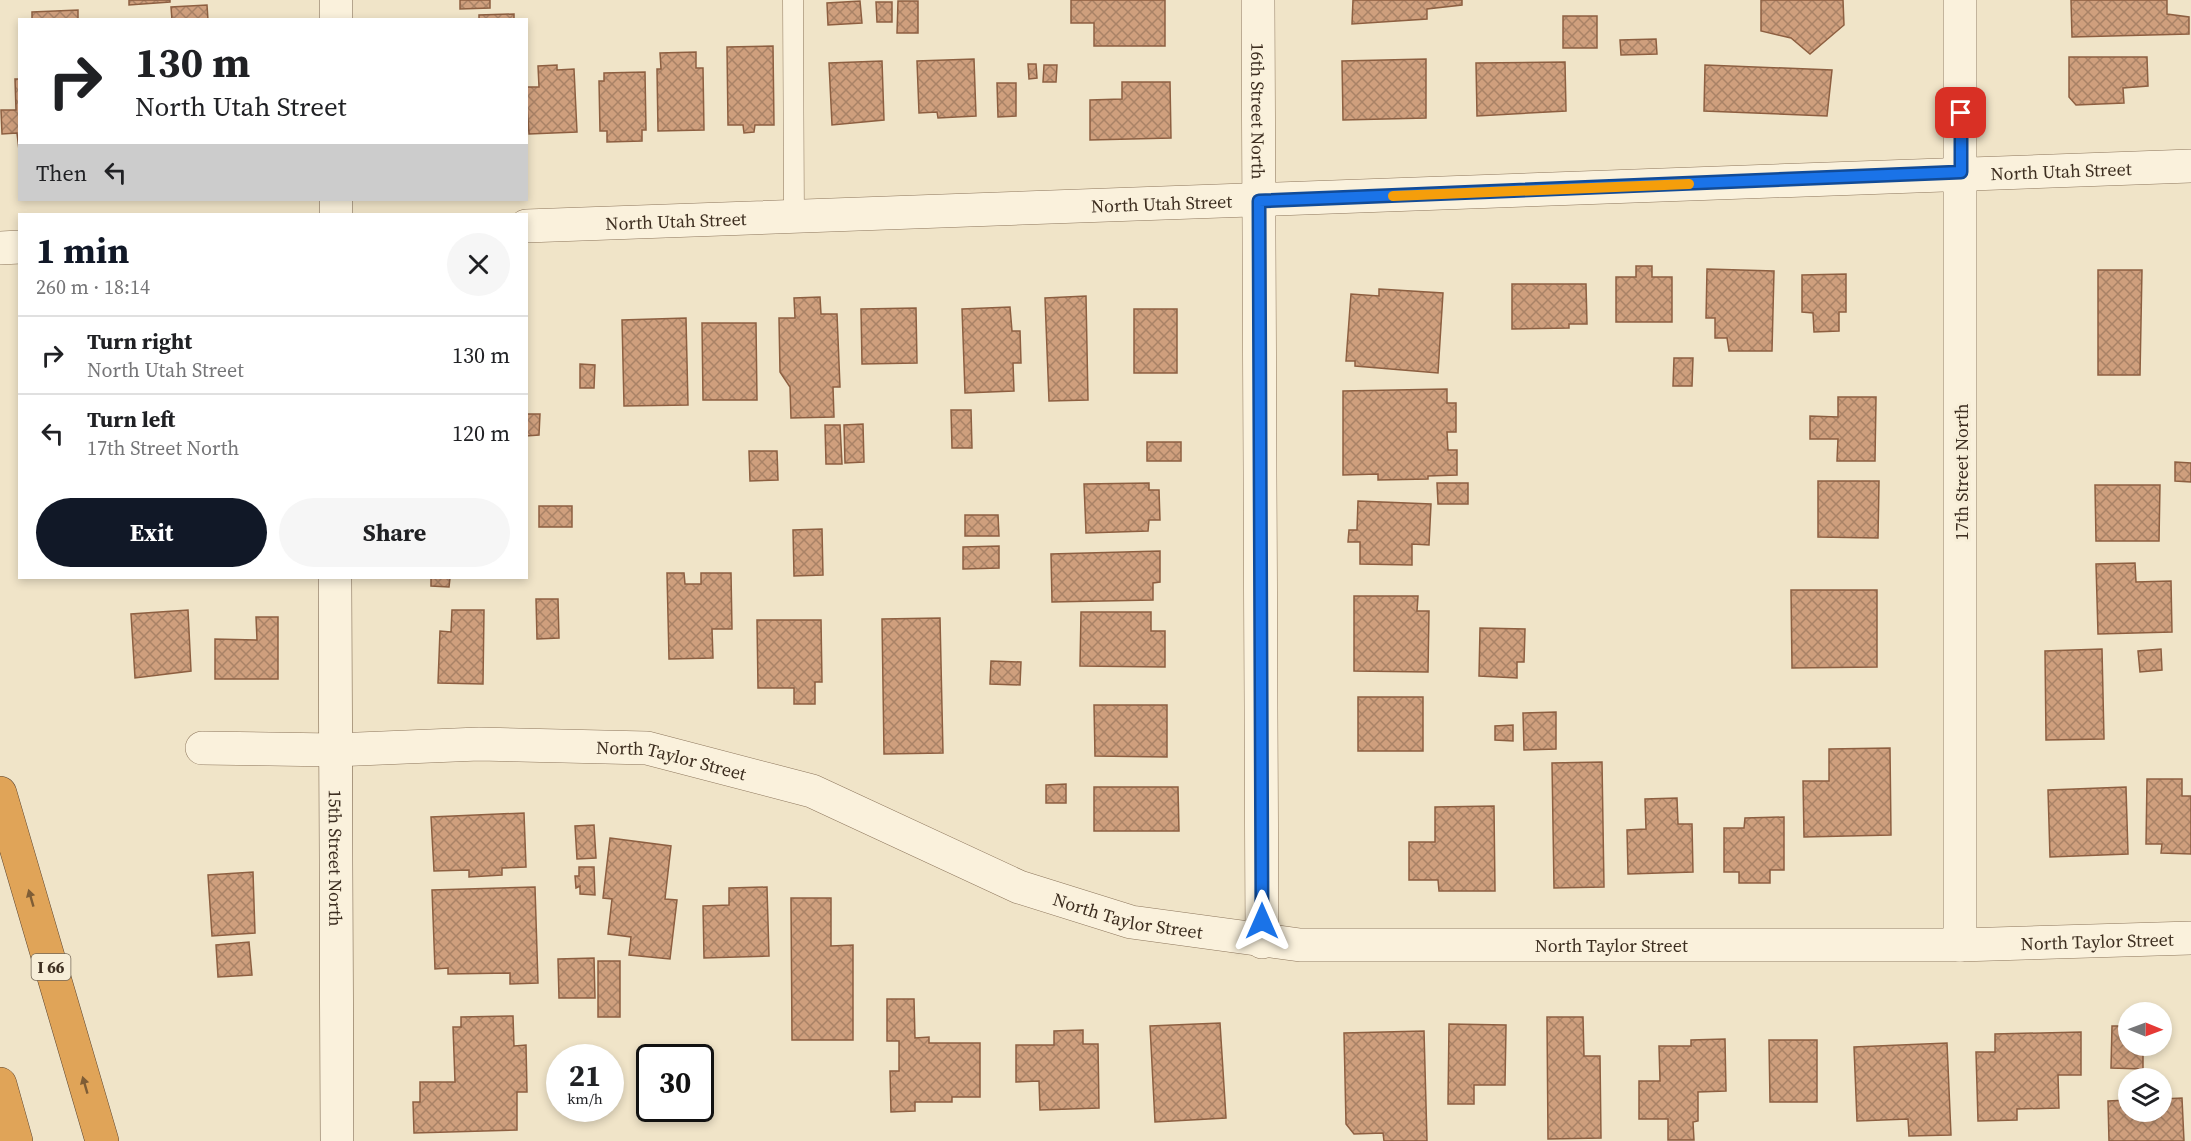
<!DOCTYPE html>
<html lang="en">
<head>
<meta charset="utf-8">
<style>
	body { margin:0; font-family:"Source Serif 4",serif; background:#f6f6f6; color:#202124; height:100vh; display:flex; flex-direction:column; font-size:22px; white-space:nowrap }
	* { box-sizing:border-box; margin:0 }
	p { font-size:20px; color:#757577 }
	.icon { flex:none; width:33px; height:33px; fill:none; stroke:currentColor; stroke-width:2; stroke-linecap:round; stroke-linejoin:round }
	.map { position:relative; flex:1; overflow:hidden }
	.panel { position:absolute; left:18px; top:213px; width:510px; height:366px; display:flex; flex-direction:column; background:#fff; border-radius:0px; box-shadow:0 3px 9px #0003 }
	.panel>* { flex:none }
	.hud { position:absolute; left:18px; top:18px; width:510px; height:183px; border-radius:0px; box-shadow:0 3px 9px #0003; background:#fff; color:#202124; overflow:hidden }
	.needle { width:39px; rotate:91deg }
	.controls { position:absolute; left:2118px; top:1002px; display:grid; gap:12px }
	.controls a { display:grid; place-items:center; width:54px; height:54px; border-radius:50%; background:#fff; box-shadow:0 3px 9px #0003; font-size:30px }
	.speed { position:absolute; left:546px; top:1044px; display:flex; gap:12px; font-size:30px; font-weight:700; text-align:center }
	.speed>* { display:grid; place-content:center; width:78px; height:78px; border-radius:50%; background:#fff; box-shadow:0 3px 9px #0003; line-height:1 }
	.speed small { font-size:15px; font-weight:400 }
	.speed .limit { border:3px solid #111; border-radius:9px; background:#fff; color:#111 }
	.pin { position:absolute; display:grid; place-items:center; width:51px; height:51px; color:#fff; margin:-26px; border-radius:12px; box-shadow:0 3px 9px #0006 }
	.me { position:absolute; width:66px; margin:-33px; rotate:0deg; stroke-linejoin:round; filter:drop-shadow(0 0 4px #0008) }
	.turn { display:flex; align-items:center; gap:21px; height:126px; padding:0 18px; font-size:27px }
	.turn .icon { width:78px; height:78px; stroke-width:2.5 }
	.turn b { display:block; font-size:42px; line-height:51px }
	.then { display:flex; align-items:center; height:57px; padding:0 18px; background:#0003; gap:12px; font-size:22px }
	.round { display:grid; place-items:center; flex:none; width:63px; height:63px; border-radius:32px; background:#f6f6f6 }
	.overview { display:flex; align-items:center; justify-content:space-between; height:102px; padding:0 18px }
	h1 { font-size:36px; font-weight:700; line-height:45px; color:#111827 }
	.button { display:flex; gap:12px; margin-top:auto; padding:12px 18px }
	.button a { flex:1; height:69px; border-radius:36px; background:#111827; color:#fff; font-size:24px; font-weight:700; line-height:69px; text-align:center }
	.button a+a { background:#f6f6f6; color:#202124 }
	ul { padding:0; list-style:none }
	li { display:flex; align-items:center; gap:18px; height:78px; padding:0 18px; border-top:2px solid #e0e0e0 }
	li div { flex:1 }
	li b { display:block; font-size:22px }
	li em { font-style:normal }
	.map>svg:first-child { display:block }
	.building { fill:url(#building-cross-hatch); stroke:#8d5f41; stroke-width:1.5 }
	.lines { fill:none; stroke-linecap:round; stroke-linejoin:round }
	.lane-casing { stroke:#8d765c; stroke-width:21 }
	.street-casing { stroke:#8d765c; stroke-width:34 }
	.secondary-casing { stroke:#6f573f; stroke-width:34 }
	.highway-casing { stroke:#5b4430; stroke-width:34 }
	.lane { stroke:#faf1dc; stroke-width:20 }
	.street { stroke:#faf1dc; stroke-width:33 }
	.secondary { stroke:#faf1dc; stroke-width:33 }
	.highway { stroke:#e0a458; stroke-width:33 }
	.oneway { fill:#7e5d36 }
	.route-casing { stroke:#114b97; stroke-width:15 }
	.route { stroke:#1a73e8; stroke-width:10 }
	.slow { stroke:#f59e0b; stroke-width:10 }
	.labels { text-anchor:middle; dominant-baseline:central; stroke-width:6; stroke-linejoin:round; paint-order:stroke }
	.shield { fill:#f7eed8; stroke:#756857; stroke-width:1.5 }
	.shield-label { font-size:16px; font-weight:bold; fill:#3d2e20 }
	.street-label { font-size:18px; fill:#3d2e20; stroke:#f7eed8 }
</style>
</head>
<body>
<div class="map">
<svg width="2191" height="1141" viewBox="0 0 2191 1141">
	<defs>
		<pattern id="building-cross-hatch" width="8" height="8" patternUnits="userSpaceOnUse" patternTransform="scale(1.5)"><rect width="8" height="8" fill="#cf9f7d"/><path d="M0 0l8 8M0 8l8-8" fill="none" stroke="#a98266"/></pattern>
	</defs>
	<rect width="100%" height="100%" fill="#f0e4c8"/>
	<g class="building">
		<path d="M129,0H170V2L129,5Z"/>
		<path d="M460,0H490V8L460,9Z"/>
		<path d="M1071,0H1165V46H1094V23H1071Z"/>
		<path d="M1353,0H1462V5L1427,9V19L1352,24Z"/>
		<path d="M1761,0H1843L1844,25L1810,54L1791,38L1761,31Z"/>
		<path d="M2071,0H2167V14L2189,17V34L2072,37Z"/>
		<path d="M860,1L862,23L828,25L827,3Z"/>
		<path d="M898,1H918V33H897Z"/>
		<path d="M876,2H892V22H877Z"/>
		<path d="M207,5L208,20H172L171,7Z"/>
		<path d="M78,10V20H32V12Z"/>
		<path d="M514,14V20H479V15Z"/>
		<rect x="1563" y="16" width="34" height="32"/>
		<path d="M1656,39L1657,54L1621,55L1620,40Z"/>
		<path d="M773,46L774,125H755L754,132L744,133L743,125H728L727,47Z"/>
		<path d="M696,52V68H703L704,130L658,131L657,69H661L660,53Z"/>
		<path d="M2069,57H2147L2148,86L2123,88L2124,103L2076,105L2069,97Z"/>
		<path d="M974,59L976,116L938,118L937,112L919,113L917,61Z"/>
		<path d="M1426,59V118L1343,120L1342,61Z"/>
		<path d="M882,61L884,120L832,125L829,63Z"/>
		<path d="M1565,62L1566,111L1477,116L1476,63Z"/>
		<path d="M1028,64H1036L1037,78L1029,79Z"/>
		<path d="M557,65V70L574,69L577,132L529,134L526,87H539L538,66Z"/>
		<path d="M1044,65H1057L1056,82H1043Z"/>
		<path d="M1705,65L1832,70L1827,116L1704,111Z"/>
		<path d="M645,72L646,130H642V141L607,142V131H600L599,81H604V73Z"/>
		<path d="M15,79H20V159L17,133L2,134L1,110H16Z"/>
		<path d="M1122,82H1170L1171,138L1090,140V100L1122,99Z"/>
		<path d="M997,83H1016V116L998,117Z"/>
		<path d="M1636,266H1652V277H1672V322H1616V277H1636Z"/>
		<path d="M1707,269L1774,271L1772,351H1729L1727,338H1715V318H1706Z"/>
		<path d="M2098,270H2142L2140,375H2098Z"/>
		<path d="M1846,274V312H1839V331L1814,332L1813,313L1802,312V275Z"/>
		<path d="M1512,284H1586L1587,324H1569V328L1512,329Z"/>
		<path d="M1379,289L1443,293L1438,373L1355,366V361H1346L1351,294L1379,296Z"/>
		<path d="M1086,296L1088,400L1049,401L1045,298Z"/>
		<path d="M820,297L821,314H837L840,387H833L834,417L791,418L790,387L780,372L779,318H795L794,298Z"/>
		<path d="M1010,307L1012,331H1020L1021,363H1013L1014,391L965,393L962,309Z"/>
		<path d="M916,308L917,363L862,364L861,309Z"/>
		<rect x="1134" y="309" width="43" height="64"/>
		<path d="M686,318L688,405L624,406L622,320Z"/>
		<path d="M702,323H756L757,400H703Z"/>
		<path d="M1674,358H1693L1692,386H1673Z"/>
		<path d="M580,364L595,365L594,388H580Z"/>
		<path d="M1447,389V403H1456V432H1447L1448,450H1457V475L1428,476V479L1378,480V474L1343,475V391Z"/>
		<path d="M1838,397H1876L1875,461H1837L1838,439H1810V416L1838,417Z"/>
		<path d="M951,410H971L972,448H952Z"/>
		<path d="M526,414H540L539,435L526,436Z"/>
		<path d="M863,424L864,462L845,463L844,425Z"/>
		<path d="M825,425H840L842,464H826Z"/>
		<rect x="1147" y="442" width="34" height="19"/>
		<path d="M749,451H777L778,480L750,481Z"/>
		<path d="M2175,462L2191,463V482L2175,481Z"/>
		<path d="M1818,481H1879L1878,538L1818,537Z"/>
		<path d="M1149,483V490H1159L1160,520H1149L1148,531L1086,533L1084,484Z"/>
		<path d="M1437,483H1468V504H1438Z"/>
		<path d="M2095,485H2160L2159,541H2096Z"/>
		<path d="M1358,501L1431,504L1429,545L1412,544V565L1360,564V542H1348L1349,530H1357Z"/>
		<rect x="539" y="506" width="33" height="21"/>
		<path d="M965,515H998L999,536H965Z"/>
		<path d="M822,529L823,575L794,576L793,530Z"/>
		<path d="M999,546V568L963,569V547Z"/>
		<path d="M1160,551V582L1153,583V600L1052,602L1051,554Z"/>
		<path d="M2135,563L2136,582L2171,581L2172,632L2098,634L2096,564Z"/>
		<path d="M667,573H684L685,584H701V573H731L732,629H712L713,658L669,659Z"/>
		<path d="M431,578H450L449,587L431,586Z"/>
		<path d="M1791,590H1877V667L1792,668Z"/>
		<path d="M1354,596H1418L1417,611H1429L1428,672L1354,671Z"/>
		<path d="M536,599H558L559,638L537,639Z"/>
		<path d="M188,610L191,671L135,678L131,614Z"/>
		<path d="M452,610H484L483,684L438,683L440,631L451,632Z"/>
		<path d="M1081,612H1151V631H1165V667L1080,666Z"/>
		<path d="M256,617H278V679H215V639L257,640Z"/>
		<path d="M940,618L943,753L884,754L882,619Z"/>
		<path d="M757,620H821L822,682H815V704H794V688H758Z"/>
		<path d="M1480,628L1525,629L1524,662H1517V678L1479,676Z"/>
		<path d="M2102,649L2104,739L2046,740L2045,651Z"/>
		<path d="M2161,649L2162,670L2140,672L2138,651Z"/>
		<path d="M991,661L1021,662L1020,685L990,684Z"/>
		<rect x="1358" y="697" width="65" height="54"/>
		<path d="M1094,705H1167V757L1095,756Z"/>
		<path d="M1556,712V749L1524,750L1523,713Z"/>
		<path d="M1513,725V741L1495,740V726Z"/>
		<path d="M1890,748L1891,835L1804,837L1803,781H1829V749Z"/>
		<path d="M1602,762L1604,887L1554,888L1552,763Z"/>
		<path d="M2147,779H2182V796H2191V854L2161,853L2162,844H2146Z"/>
		<path d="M1066,784V803H1046V785Z"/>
		<path d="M1094,787H1178L1179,831H1094Z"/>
		<path d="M2126,787L2128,854L2050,857L2048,790Z"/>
		<path d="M1677,798L1678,824H1692L1693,872L1628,874L1627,830L1646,829L1645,799Z"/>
		<path d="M1494,806L1495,891H1439L1438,880H1409V842H1435V807Z"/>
		<path d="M524,813L526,867L502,868V875L469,877V870L434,871L431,817Z"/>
		<path d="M1784,817V870H1770V883H1739V872H1724V828H1744L1745,818Z"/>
		<path d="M594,825L596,858L577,859L575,826Z"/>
		<path d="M610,838L671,846L665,899L677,900L670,959L629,955L631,937L608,934L612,899L603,898Z"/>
		<path d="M579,867H594L595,895L580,894V886L576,888L575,876H579Z"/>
		<path d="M253,872L255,933L212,936L208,875Z"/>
		<path d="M535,887L538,983L510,984V973L448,974V968L435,969L432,890Z"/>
		<path d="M767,887L769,956L704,958L703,906L729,905V888Z"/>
		<path d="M791,898H831V946L853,945V1040H792Z"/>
		<path d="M249,942L252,975L218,977L216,945Z"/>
		<path d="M594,958L595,998H559L558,959Z"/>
		<rect x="598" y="961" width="22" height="56"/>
		<path d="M887,999H914L915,1038L929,1037V1043H980V1097H952V1102H915V1111L891,1112L890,1071H899V1041H887Z"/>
		<path d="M513,1016L514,1046L526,1045L527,1092H517V1130L414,1133L413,1102H420V1082H455L453,1027H461V1017Z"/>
		<path d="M1547,1017H1583L1584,1056H1600L1601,1138L1548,1139Z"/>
		<path d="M1220,1023L1226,1118L1155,1122L1150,1026Z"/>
		<path d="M1449,1024L1506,1025L1505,1085H1474V1104H1448Z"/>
		<path d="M2112,1026H2128V1046H2143V1069L2111,1068Z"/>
		<path d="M1083,1030V1044H1098L1099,1108L1040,1110L1039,1081L1016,1082V1045H1054V1031Z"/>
		<path d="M1424,1031L1427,1141H1384L1383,1133L1354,1134L1346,1124L1344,1033Z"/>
		<path d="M2081,1032V1075H2058L2059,1108L2017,1109V1120L1978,1121L1976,1052H1995V1034Z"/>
		<path d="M1725,1039L1726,1091L1698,1092V1121L1693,1122L1694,1140H1668V1119H1639V1081H1660L1659,1046H1691V1040Z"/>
		<path d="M1769,1040H1817V1102H1770Z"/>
		<path d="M1947,1043L1951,1135L1909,1136L1908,1119L1857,1121L1854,1047Z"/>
		<path d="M2182,1098L2184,1141H2109L2108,1101L2128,1100V1112H2162V1099Z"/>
	</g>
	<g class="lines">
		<g class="lane-casing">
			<path id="lane" d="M793,0L794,218"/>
		</g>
		<g class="street-casing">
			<g id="street">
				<path id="s1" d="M1258,0L1262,942"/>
				<path id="s2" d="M526,226L2191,166"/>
				<path d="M0,248L20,247"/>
				<path id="s3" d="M202,748L334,750L479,744L647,748L812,791L1019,887L1131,922L1300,945H1960L2191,938"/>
				<path d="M1960,945V0"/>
			</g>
		</g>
		<g class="secondary-casing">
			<g id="secondary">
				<path d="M336,20V0"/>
				<path d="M336,200V214"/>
				<path id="s4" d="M335,578L337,1141"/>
			</g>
		</g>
		<g class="highway-casing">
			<g id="highway">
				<path d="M0,793L102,1141"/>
				<path d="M0,1084L16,1141"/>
			</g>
		</g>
		<use href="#lane" class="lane"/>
		<use href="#street" class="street"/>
		<use href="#secondary" class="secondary"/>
		<use href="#highway" class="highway"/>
	</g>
	<defs><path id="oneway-solid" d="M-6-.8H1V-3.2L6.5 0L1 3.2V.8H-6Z" transform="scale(1.5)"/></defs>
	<g class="oneway">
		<use href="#oneway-solid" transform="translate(31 898) rotate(-106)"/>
		<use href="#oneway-solid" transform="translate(85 1085) rotate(-106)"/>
	</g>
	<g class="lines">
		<g class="route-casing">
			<path id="route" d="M1262,921L1259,201L1961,172V113"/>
		</g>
		<use href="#route" class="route"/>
		<path class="slow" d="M1393,196L1689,184"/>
	</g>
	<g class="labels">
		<rect class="shield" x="31.5" y="954" width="39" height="26" rx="4.5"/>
		<g class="shield-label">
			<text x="51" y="967">I 66</text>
		</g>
		<g class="street-label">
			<text stroke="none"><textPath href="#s1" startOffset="111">16th Street North</textPath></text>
			<text stroke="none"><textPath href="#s2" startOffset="1536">North Utah Street</textPath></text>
			<text stroke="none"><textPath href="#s2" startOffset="636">North Utah Street</textPath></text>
			<text stroke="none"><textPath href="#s2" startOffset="150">North Utah Street</textPath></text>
			<text transform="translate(1961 472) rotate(-90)">17th Street North</text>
			<text stroke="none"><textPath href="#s3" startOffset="471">North Taylor Street</textPath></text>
			<text stroke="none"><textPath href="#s4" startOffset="280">15th Street North</textPath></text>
			<text stroke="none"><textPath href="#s3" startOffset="957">North Taylor Street</textPath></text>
			<text stroke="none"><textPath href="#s3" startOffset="1929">North Taylor Street</textPath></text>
			<text stroke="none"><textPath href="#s3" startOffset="1443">North Taylor Street</textPath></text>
		</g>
	</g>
</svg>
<div class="controls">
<a><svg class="needle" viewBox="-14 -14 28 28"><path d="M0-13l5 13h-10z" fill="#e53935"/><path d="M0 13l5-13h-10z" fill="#757577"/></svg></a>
<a><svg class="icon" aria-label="layers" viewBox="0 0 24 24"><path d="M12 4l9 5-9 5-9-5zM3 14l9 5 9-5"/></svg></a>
</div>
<div class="speed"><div>21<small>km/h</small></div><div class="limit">30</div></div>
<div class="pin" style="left:1961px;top:113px;background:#d93025"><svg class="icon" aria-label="arrive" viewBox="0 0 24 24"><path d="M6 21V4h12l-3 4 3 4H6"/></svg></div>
<svg class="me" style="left:1262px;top:921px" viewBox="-20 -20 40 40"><path d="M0-17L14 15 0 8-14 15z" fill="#1a73e8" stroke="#fff" stroke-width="4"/></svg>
<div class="hud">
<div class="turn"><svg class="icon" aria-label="right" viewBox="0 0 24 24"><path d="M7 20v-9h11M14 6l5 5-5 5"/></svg><div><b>130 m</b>North Utah Street</div></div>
<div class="then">Then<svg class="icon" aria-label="left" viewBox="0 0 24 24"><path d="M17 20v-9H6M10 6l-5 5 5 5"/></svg></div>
</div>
<section class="panel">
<div class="overview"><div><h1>1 min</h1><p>260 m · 18:14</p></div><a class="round"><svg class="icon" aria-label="close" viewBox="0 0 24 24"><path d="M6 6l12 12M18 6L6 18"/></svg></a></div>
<ul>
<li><svg class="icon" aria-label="right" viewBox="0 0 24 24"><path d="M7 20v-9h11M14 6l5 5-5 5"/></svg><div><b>Turn right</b><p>North Utah Street</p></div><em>130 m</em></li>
<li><svg class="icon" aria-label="left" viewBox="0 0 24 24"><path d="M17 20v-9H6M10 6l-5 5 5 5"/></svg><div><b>Turn left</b><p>17th Street North</p></div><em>120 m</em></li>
</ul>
<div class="button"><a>Exit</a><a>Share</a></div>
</section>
</div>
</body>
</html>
